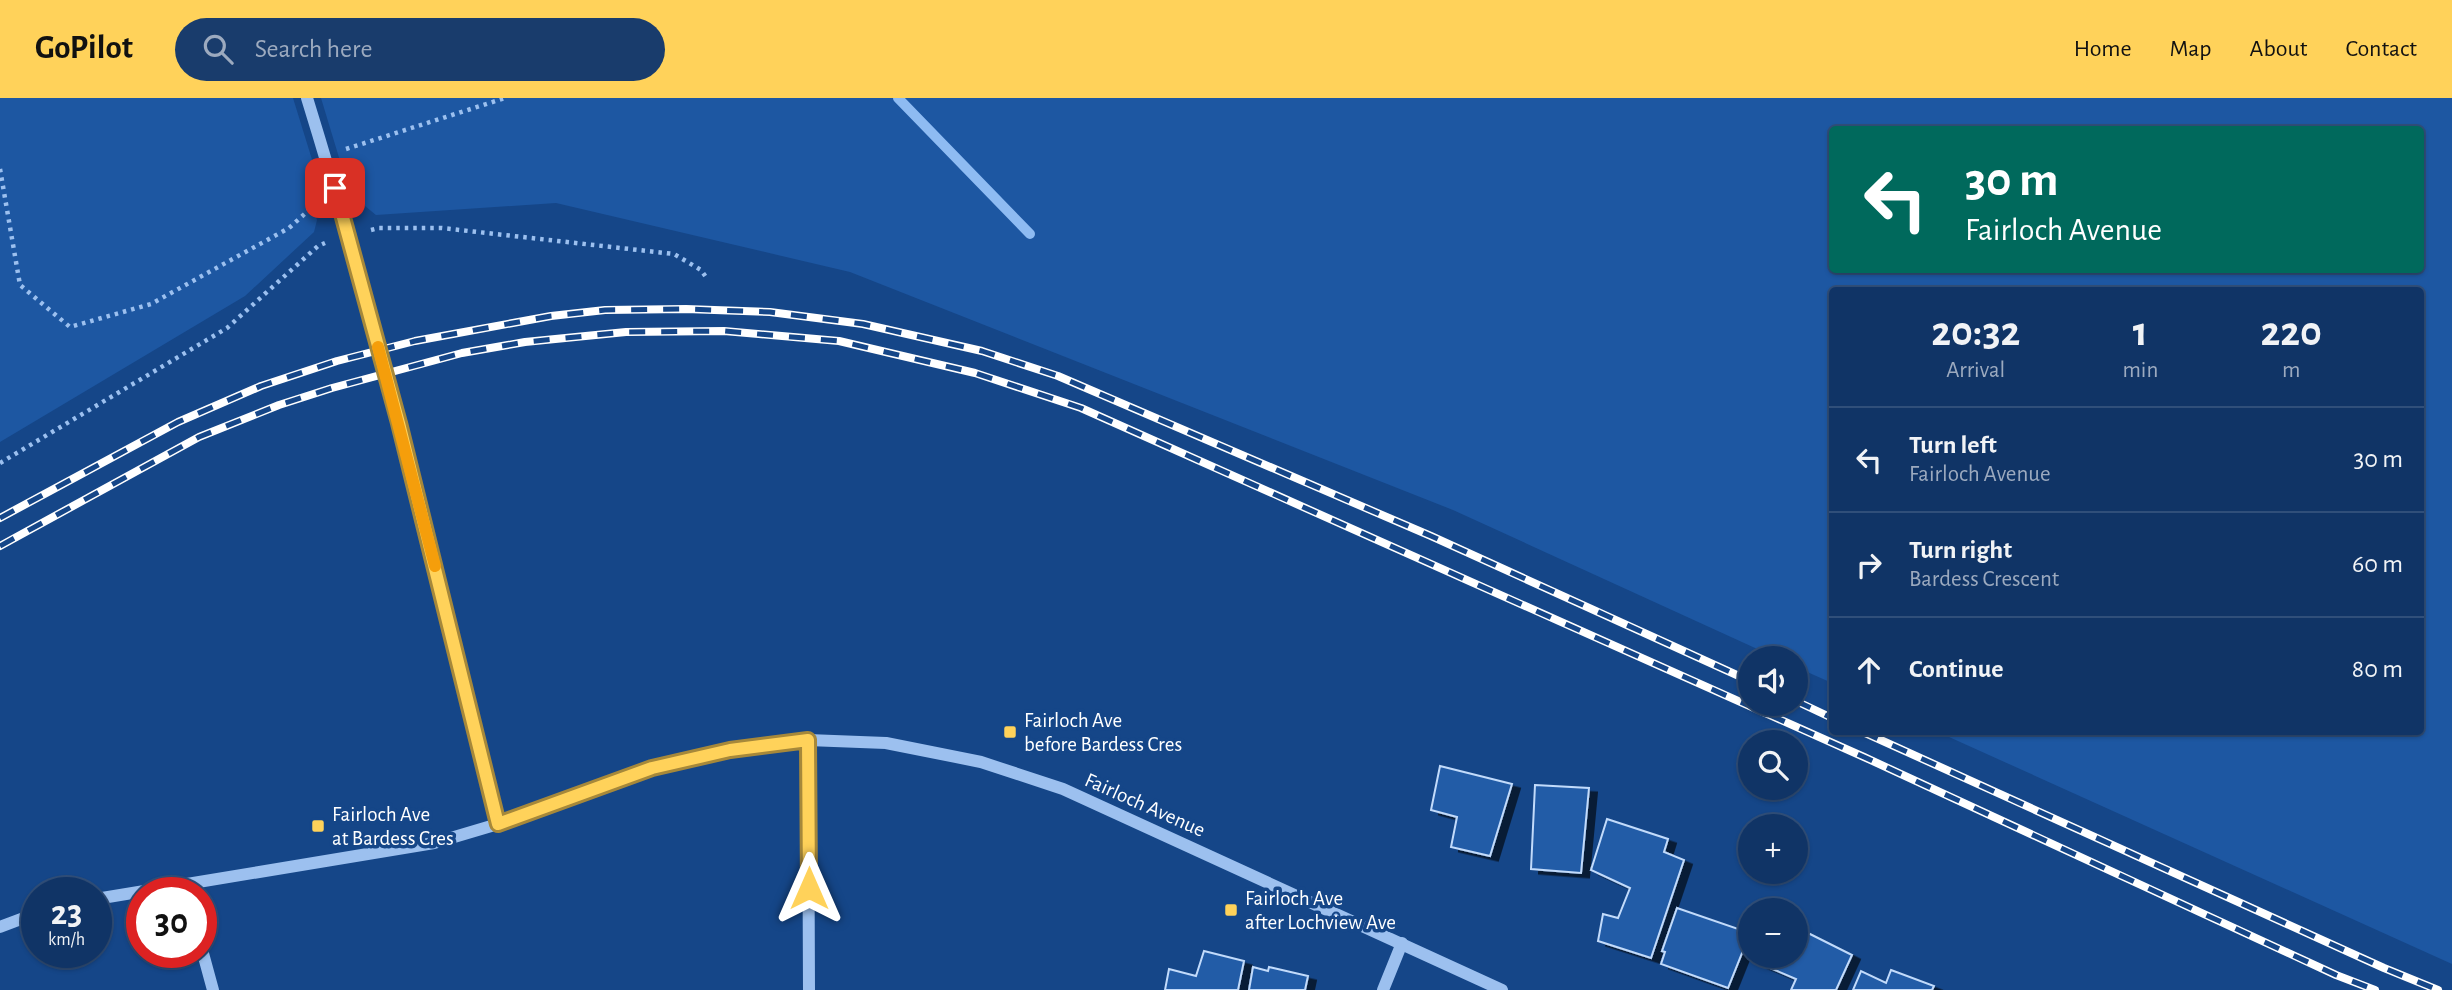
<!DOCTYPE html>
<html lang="en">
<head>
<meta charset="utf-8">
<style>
	body { margin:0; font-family:"Alegreya Sans",sans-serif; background:#193c6c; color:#f1f3f6; height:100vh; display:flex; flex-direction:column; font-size:26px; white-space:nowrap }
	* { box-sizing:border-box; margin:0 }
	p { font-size:23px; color:#9caabf }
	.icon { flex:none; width:38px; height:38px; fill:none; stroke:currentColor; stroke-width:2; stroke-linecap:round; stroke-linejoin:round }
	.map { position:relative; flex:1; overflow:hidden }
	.drawer { position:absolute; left:1829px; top:189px; width:595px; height:448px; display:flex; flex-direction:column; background:#103466; border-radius:7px; box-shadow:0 2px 5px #0004,0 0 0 2px #304f7a }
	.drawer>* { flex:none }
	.guide { position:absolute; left:1829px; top:28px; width:595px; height:147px; border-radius:7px; box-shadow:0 2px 5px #0004,0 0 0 2px #304f7a; background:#00695c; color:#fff; overflow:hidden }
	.buttons { position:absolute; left:1738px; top:548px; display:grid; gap:14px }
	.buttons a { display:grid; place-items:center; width:70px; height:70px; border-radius:50%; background:#103466; box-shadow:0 2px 5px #0004,0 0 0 2px #304f7a; font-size:35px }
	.speed { position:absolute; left:21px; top:779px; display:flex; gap:14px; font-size:35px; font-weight:700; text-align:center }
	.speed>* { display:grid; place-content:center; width:91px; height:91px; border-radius:50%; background:#103466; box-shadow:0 2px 5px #0004,0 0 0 2px #304f7a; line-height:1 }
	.speed small { font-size:18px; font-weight:400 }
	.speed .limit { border:10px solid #d22; background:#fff; color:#111 }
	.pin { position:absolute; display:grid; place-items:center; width:60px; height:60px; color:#fff; margin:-30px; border-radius:14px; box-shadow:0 4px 10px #0006 }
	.me { position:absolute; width:77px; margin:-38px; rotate:0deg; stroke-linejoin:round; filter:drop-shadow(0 0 5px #0008) }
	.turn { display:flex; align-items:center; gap:24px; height:147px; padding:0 21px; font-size:32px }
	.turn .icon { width:91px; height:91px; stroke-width:2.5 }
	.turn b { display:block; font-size:49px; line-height:60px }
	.eta { display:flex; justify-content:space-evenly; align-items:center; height:119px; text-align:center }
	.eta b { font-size:42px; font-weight:600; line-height:49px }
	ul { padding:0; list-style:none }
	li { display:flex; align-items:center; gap:21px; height:105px; padding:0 21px; border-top:2px solid #304f7a }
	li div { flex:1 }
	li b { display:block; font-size:26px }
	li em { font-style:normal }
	header { display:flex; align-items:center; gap:42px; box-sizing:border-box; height:98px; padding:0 35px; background:#ffd25a; color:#111 }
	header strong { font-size:33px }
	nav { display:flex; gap:38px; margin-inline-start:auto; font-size:24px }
	.search { width:490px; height:63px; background:#193c6c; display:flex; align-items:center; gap:18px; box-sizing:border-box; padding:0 24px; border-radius:38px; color:#9caabf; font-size:26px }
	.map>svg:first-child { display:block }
	.green { fill:#1d57a2; fill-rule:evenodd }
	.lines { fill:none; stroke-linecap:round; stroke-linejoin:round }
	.stream { stroke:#8ebbf2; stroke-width:10 }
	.building { fill:#235ca7; stroke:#c2dbfb; stroke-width:2; filter:url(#shadow) }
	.path { stroke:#9cc0ef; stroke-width:4.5; stroke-dasharray:3.5 5; stroke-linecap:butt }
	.minor { stroke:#9cc0ef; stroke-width:12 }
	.rail-casing { stroke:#fff; stroke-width:8 }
	.rail { stroke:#154688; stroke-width:5; stroke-dasharray:16; stroke-linecap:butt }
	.route-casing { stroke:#a6883a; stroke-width:18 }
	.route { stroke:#ffd25a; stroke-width:12 }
	.slow { stroke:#f59e0b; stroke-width:12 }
	.poi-dot { fill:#ffd25a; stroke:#154688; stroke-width:2.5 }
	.labels { text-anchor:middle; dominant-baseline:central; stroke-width:7; stroke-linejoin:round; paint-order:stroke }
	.poi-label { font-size:21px; fill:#fff; stroke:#154688; text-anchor:start }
	.street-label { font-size:21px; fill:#fff; stroke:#154688 }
</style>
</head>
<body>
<header>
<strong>GoPilot</strong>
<div class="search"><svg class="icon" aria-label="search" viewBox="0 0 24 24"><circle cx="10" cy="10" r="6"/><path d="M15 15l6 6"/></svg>Search here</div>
<nav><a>Home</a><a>Map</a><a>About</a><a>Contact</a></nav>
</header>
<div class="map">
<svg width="2452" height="892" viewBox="0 0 2452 892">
	<defs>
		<filter id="shadow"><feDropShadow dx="8" dy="4.5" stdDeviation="0" flood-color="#0009"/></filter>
	</defs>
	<rect width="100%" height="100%" fill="#154688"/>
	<g class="green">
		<path d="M0,0H293L322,94L310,99L317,122L314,134L245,198L0,344Z"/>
		<path d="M321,0H2452V866L1938,634H2420V192H1832V585L1796,569V560H1777L1453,412L850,174L556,105L376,117L365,108L359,83L347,86ZM1832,32H2420V172H1832Z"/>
	</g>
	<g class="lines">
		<path class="stream" d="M898,0L1030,136"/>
	</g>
	<g class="building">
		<path d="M1440,668L1512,686L1490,758L1451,749L1457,719L1431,712Z"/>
		<path d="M1535,687L1589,690L1581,775L1531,771Z"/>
		<path d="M1607,721L1668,741L1664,754L1684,762L1651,860L1598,843L1603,816L1618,820L1630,790L1591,772Z"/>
		<path d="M1677,810L1750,835L1728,890L1661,866L1665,854L1662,853Z"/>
		<path d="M1796,829L1852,857L1836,892H1791L1796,881L1756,864L1759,858H1796Z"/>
		<path d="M1204,853L1244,863L1238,892H1165L1169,871L1196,878Z"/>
		<path d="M1253,869L1268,873L1269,869L1308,878L1305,892H1249Z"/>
		<path d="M1891,872L1934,888L1932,892H1853L1861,873L1886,885Z"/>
	</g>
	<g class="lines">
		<g class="path">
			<path d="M346,51L505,0"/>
			<path d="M0,71L20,187L70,229L151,206L289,130L309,112L307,106L316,103"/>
			<path d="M371,132L379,130H442L674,156L701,172L708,182"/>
			<path d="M0,365L227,230L318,148L325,145"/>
		</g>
		<g class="minor">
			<path d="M307,0C381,239 439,483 498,726"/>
			<path d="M808,642L809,892"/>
			<path d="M96,801L434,745L498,726L651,670L730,652L808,642L886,645L981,664L1063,691L1502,892"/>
			<path d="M0,829L37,815"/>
			<path d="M201,848L213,892"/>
			<path d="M1383,892L1402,845"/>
		</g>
		<g class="rail-casing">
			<g id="rail">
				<path d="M0,420L178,324L261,288L337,263L415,243L551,218L605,212L686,211L770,214L863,226L982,253L1058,278L1431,438L1750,583"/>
				<path d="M0,448L199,339L279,307L332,290L462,255L525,244L626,234L724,233L839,243L975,275L1081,310L1864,659L2336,877L2375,892"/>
				<path d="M1796,603L1832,620"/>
				<path d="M1863,634L2384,870L2438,892"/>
			</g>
		</g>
		<use href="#rail" class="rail"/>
	</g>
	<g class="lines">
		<g class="route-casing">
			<path id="route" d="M335,90L399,325L498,726L652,670L730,652L808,642L809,790"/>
		</g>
		<use href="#route" class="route"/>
		<path class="slow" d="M378,249L435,468"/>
	</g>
	<g class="poi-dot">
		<rect x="1003" y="627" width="14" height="14" rx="3.5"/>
		<rect x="311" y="721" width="14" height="14" rx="3.5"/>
		<rect x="1224" y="805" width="14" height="14" rx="3.5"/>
	</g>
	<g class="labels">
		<g class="poi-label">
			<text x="1024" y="622">Fairloch Ave<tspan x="1024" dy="24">before Bardess Cres</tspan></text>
			<text x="332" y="716">Fairloch Ave<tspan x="332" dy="24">at Bardess Cres</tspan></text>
			<text x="1245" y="800">Fairloch Ave<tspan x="1245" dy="24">after Lochview Ave</tspan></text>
		</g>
		<g class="street-label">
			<text transform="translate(1145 707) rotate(24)">Fairloch Avenue</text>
		</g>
	</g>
</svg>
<div class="buttons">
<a><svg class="icon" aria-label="sound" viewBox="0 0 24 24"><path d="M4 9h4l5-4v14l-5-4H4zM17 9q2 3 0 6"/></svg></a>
<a><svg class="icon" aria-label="search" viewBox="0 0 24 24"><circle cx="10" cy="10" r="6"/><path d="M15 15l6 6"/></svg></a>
<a>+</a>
<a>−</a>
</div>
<div class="speed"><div>23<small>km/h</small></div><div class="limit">30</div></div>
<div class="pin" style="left:335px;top:90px;background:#d93025"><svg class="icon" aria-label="arrive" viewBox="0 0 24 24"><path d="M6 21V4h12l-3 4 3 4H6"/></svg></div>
<svg class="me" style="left:809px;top:790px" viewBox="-20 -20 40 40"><path d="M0-17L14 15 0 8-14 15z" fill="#ffd25a" stroke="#fff" stroke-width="4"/></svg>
<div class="guide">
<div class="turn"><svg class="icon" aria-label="left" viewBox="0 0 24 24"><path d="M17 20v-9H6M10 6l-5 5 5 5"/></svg><div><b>30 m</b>Fairloch Avenue</div></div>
</div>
<section class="drawer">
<div class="eta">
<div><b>20:32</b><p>Arrival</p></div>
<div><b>1</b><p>min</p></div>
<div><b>220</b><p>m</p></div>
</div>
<ul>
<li><svg class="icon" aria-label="left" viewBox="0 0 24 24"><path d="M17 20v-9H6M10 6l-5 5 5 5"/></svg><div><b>Turn left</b><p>Fairloch Avenue</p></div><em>30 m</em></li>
<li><svg class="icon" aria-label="right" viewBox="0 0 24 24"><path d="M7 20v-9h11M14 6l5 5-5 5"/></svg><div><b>Turn right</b><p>Bardess Crescent</p></div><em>60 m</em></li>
<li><svg class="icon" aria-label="ahead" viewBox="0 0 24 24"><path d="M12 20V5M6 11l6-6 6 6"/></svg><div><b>Continue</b></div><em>80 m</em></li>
</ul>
</section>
</div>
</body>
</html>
